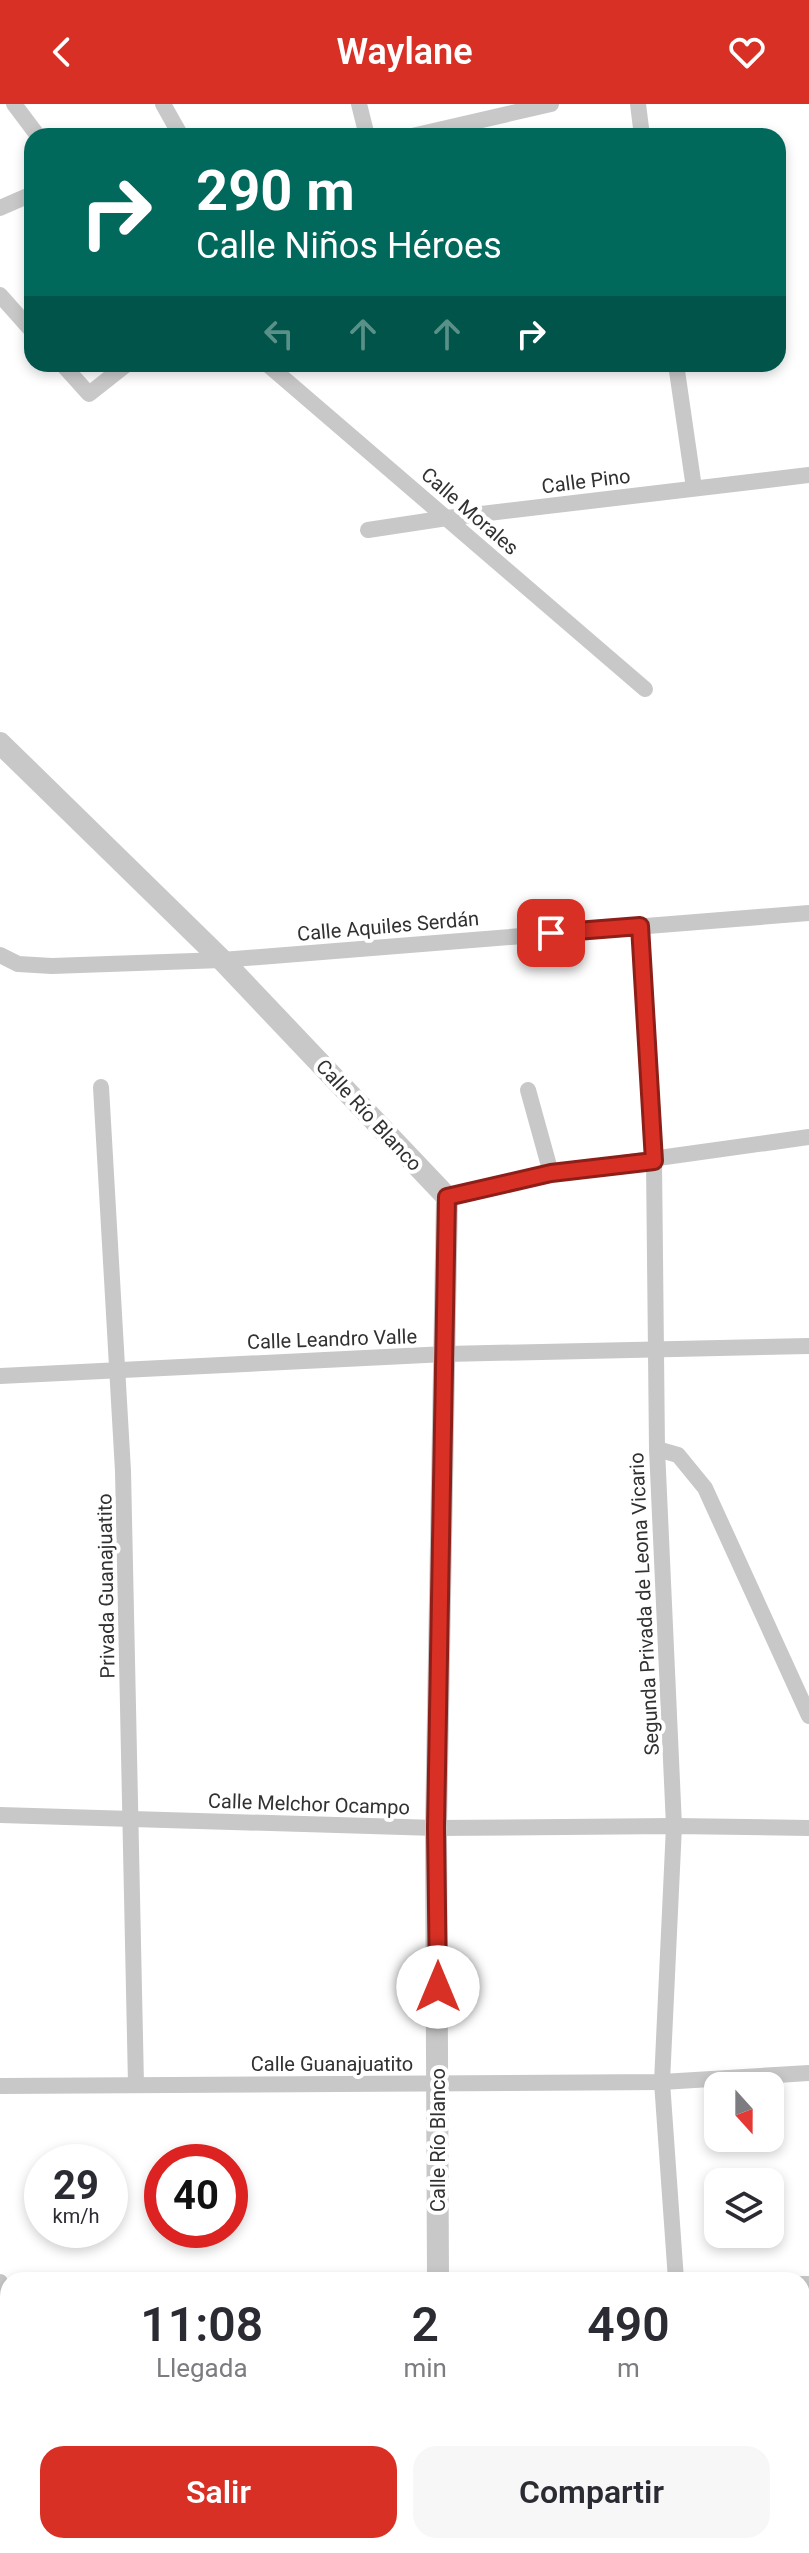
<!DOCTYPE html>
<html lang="es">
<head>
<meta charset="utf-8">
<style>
	body { margin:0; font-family:Roboto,sans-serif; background:#f7f7f7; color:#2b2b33; height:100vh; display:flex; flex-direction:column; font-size:30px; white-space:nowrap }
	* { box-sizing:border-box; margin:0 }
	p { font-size:26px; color:#7c7c81 }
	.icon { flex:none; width:44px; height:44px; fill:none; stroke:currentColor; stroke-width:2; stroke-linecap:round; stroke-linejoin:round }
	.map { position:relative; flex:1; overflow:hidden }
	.drawer { position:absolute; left:0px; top:2168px; width:810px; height:282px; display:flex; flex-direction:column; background:#fff; border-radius:24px 24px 0 0; box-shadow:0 4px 12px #0003 }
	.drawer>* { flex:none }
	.hud { position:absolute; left:24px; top:24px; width:762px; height:244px; border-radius:24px; box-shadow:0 4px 12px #0003; background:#00695c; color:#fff; overflow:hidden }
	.needle { width:52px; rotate:159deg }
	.fabs { position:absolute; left:704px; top:1968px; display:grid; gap:16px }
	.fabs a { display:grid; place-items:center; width:80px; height:80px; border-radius:16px; background:#fff; box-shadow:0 4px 12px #0003; font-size:40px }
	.speed { position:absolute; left:24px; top:2040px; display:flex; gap:16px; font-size:40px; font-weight:700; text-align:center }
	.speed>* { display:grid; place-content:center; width:104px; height:104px; border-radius:50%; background:#fff; box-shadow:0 4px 12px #0003; line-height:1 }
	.speed small { font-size:20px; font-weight:400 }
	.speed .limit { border:12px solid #d22; background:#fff; color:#111 }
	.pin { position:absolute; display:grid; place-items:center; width:68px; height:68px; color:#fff; margin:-34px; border-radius:16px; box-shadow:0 4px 12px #0006 }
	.me { position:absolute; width:88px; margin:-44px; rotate:0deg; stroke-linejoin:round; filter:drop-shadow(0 0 6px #0008) }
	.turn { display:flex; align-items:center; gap:28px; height:168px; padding:0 40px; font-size:36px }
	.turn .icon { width:104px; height:104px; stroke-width:2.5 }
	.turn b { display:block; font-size:56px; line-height:68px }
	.lanes { display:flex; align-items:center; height:76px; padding:0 40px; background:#0003; justify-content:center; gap:40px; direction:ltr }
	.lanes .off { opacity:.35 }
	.eta { display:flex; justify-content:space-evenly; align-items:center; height:136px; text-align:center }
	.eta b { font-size:48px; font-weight:600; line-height:56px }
	.cta { display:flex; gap:16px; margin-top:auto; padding:16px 40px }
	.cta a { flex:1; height:92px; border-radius:24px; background:#d93025; color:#fff; font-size:32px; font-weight:600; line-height:92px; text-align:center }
	.cta a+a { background:#f7f7f7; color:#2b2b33 }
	header { display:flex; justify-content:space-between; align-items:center; height:104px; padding:0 40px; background:#d93025; color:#fff; font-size:36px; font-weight:600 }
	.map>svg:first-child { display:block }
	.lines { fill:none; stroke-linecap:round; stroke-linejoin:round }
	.minor { stroke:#c8c8c8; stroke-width:16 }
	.tertiary { stroke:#c8c8c8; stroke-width:22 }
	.route-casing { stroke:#8d1f18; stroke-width:20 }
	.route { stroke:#d93025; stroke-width:14 }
	.labels { text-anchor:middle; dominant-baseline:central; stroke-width:8; stroke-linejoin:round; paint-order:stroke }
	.street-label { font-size:20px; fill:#313131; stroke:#fff }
</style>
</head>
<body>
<header><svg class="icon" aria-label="back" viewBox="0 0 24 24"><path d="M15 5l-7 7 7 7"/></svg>Waylane<svg class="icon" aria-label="heart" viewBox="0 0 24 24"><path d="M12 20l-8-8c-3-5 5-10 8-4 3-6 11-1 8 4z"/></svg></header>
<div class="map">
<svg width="809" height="2449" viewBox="0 0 809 2449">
	<rect width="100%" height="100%" fill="#fff"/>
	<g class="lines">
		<g class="minor">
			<path d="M14,0L38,32"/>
			<path d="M163,0L181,32"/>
			<path d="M359,0L367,32"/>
			<path d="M638,0L642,32"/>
			<path d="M412,32L551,0"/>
			<path d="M0,104L32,90"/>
			<path d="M0,191L32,227"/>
			<path d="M62,260L89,290L127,260"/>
			<path d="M267,260L645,585"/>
			<path d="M676,260L694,384"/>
			<path d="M368,426L447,414L809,371"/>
			<path d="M640,822L654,1057L657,1345L674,1722L662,1978L676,2176"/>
			<path d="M0,851L18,860L52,862L222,856L809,809"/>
			<path d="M101,983L123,1367L136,1981"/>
			<path d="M528,986L551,1069"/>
			<path d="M447,1093L551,1069L809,1033"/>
			<path d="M0,1272L446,1250L809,1242"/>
			<path d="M657,1345L678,1351L705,1384L809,1612"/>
			<path d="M0,1711L436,1724L674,1722L809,1724"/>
			<path d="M0,1982L662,1978L809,1969"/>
			<path d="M0,2178L8,2209"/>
			<path d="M802,2180H809"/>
			<path d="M44,2442V2449"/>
			<path d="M669,2449V2442"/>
		</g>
		<g class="tertiary">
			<path d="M0,639L222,856L447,1093L436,1724L438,2176"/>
			<path d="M437,2449V2442"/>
		</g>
	</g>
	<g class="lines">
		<g class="route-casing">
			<path id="route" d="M438,1883L436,1724L447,1093L551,1069L654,1057L640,822L551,829"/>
		</g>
		<use href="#route" class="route"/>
	</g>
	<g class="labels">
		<g class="street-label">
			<text transform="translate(586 377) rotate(-7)">Calle Pino</text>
			<text transform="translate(470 407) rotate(41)">Calle Morales</text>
			<text transform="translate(388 822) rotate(-5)">Calle Aquiles Serdán</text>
			<text transform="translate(369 1011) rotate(47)">Calle Río Blanco</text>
			<text transform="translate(332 1235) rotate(-2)">Calle Leandro Valle</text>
			<text transform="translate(106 1482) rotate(-91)">Privada Guanajuatito</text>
			<text transform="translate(644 1500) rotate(-93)">Segunda Privada de Leona Vicario</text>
			<text transform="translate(309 1700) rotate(2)">Calle Melchor Ocampo</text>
			<text x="332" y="1960">Calle Guanajuatito</text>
			<text transform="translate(438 2036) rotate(-90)">Calle Río Blanco</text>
		</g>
	</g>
</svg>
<div class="fabs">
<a><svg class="needle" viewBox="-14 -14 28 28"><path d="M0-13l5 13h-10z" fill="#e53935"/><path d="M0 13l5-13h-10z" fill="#7c7c81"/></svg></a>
<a><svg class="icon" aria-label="layers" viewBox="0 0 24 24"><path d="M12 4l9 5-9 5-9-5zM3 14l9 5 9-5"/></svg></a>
</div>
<div class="speed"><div>29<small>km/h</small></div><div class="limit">40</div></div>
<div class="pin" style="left:551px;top:829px;background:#d93025"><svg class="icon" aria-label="arrive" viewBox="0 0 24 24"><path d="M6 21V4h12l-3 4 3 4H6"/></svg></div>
<svg class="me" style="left:438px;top:1883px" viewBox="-20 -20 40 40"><circle r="19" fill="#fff"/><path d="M0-13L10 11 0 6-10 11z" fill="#d93025"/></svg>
<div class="hud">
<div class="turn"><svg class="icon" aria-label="right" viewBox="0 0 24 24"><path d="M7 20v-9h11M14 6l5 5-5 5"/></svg><div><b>290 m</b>Calle Niños Héroes</div></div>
<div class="lanes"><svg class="icon off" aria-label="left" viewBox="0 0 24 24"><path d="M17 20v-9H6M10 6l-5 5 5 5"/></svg><svg class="icon off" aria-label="ahead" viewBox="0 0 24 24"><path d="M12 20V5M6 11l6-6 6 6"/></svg><svg class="icon off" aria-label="ahead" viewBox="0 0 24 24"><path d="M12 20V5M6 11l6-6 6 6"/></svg><svg class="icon" aria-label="right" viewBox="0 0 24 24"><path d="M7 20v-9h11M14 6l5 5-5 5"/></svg></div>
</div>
<section class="drawer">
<div class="eta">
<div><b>11:08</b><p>Llegada</p></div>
<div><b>2</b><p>min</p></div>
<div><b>490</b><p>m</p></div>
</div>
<div class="cta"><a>Salir</a><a>Compartir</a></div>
</section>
</div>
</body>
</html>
